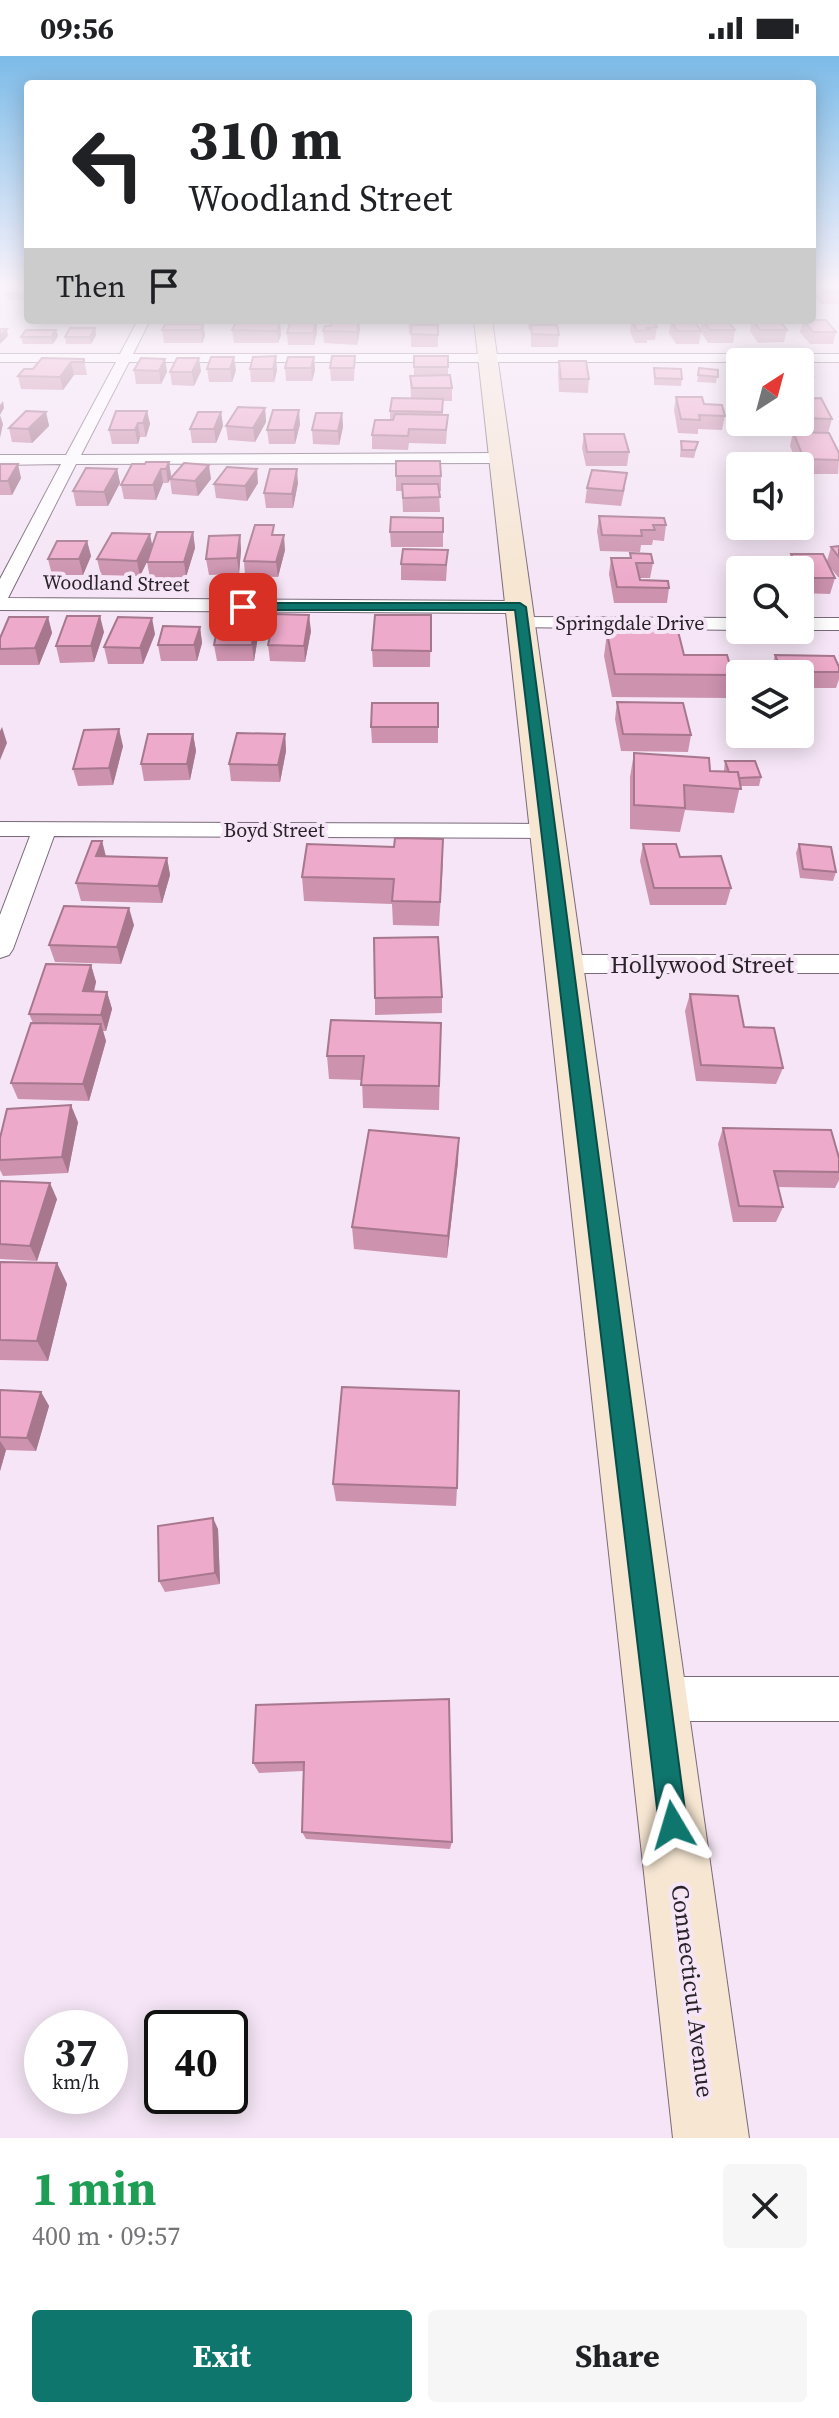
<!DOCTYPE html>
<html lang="en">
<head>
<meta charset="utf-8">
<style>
	body { margin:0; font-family:"Source Serif 4",serif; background:#f6f6f6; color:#202124; height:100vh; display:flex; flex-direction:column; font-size:30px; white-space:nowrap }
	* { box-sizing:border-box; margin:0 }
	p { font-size:26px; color:#757577 }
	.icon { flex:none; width:44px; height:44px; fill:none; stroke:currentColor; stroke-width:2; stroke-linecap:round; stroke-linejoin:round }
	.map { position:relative; height:2082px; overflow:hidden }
	.panel { display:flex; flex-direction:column; background:#fff; flex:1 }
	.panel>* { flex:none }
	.banner { position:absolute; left:24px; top:24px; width:792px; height:244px; border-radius:8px; box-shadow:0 4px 20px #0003; background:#fff; color:#202124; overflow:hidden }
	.needle { width:52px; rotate:36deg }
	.buttons { position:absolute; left:726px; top:292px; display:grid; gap:16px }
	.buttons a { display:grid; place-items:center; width:88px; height:88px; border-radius:8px; background:#fff; box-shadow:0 4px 20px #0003; font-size:40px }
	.speed { position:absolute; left:24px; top:1954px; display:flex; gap:16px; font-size:40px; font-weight:700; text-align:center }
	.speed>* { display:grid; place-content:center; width:104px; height:104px; border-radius:50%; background:#fff; box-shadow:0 4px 20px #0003; line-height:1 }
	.speed small { font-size:20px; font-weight:400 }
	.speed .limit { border:4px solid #111; border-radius:12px; background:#fff; color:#111 }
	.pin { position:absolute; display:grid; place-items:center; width:68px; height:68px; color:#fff; margin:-34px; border-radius:16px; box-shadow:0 4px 12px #0006 }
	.me { position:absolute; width:88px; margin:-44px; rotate:353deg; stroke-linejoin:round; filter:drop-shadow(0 0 6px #0008) }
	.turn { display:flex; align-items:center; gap:28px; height:168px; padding:0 32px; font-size:36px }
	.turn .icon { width:104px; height:104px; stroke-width:2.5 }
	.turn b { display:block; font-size:56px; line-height:68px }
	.then { display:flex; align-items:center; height:76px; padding:0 32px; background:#0003; gap:16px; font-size:30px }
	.round { display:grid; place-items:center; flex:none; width:84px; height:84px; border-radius:8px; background:#f6f6f6 }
	.head { display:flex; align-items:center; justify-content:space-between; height:136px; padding:0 32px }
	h1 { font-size:48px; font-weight:700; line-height:60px; color:#1e9e55 }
	.action { display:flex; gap:16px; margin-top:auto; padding:16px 32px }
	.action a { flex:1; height:92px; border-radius:8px; background:#0f766e; color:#fff; font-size:32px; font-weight:700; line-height:92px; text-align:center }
	.action a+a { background:#f6f6f6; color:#202124 }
	.status { display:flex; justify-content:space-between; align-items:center; height:56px; padding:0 40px; background:#fff; direction:ltr }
	.status svg { height:22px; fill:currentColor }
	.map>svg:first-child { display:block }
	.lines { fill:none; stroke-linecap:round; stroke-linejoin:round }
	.street-casing { stroke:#796a7a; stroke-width:2 }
	.secondary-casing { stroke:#796a7a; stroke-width:2 }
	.street { fill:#fff; fill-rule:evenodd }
	.secondary { fill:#f6e6d2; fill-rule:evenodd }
	.wall { fill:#cc92ae }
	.shaded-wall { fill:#a6778d }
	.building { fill:#edaaca; stroke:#a6778d; stroke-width:2 }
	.route { fill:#0f766e; stroke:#0a4d48; stroke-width:2 }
	.labels { text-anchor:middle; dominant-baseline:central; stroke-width:8; stroke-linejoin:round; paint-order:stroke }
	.far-street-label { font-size:20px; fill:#292329; stroke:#f5e5f6 }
	.street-label { font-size:24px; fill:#292329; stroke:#f5e5f6 }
</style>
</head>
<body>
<div class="status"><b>09:56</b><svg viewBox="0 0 49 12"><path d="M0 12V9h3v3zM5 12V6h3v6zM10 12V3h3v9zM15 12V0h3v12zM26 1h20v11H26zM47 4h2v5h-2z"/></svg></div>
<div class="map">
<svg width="839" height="2082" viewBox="0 0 839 2082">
	<rect width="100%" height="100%" fill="#f5e5f6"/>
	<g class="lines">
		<g class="street-casing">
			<g id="street">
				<path d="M138,264H150L133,298H839V306H129L81,399L501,397L509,402L501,407L76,408L8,542L520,545L529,551L520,557L0,554V523L61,408L0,409V399H66L116,306H0V298H120Z"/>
				<path d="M521,561L740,562V574L514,571L511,567Z"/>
				<rect x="800" y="562" width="39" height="12"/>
				<path d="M0,766L548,768L556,770L560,775L556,780L548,782L54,780L13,893L9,899L0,902V859L30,780H0Z"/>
				<path d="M564,899H839V917H564L554,915L551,908L554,901Z"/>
				<path d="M658,1621H839V1665H658L643,1658L636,1643L643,1628Z"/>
			</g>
		</g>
		<g class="secondary-casing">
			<path id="secondary" d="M474,264H492L749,2082H673Z"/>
		</g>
		<use href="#street" class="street"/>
		<use href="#secondary" class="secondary"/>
	</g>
	<g class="wall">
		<path d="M28,233V244L8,243L6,237Z"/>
		<path d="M812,233H839V248H821L812,237Z"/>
		<path d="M317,264V276L314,289H288L287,277Z"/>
		<path d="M408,264H438V291H411V277H409Z"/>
		<path d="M527,264H556V269L559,279L558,291H531V274H529Z"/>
		<path d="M631,264L657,271L655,284H647V287H635L630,276Z"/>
		<path d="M671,264L700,274L702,264H727L735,274L733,287H708L701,276L699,288H676L669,277Z"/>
		<path d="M752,264H779L787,274L784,286L758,287L750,275Z"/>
		<path d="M803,264L836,276L833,288H810L800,276Z"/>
		<path d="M280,267L281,279L278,287H234L232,274Z"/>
		<path d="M203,268L205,280L202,287H164L162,274Z"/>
		<path d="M331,270L360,274L357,289L324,287L323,275Z"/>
		<path d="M95,272L96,279L91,288H66L65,281Z"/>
		<path d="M56,274L58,280L53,288H23L21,281Z"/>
		<path d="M355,300L354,325H331L330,312Z"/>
		<path d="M414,300H448V319L452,332V345H443V359H448L446,388L409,387L408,394L372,393V379L390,364V355L411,342L410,320H414Z"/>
		<path d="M211,301L236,314L232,326H209L207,313Z"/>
		<path d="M253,301L277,314L274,326H251L250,313Z"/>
		<path d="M314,301L315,314L312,325H286L285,312Z"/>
		<path d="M84,303L87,319H74L63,334L21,333L18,320L33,313Z"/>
		<path d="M165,303L167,316L161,328H136L134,314Z"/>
		<path d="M559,305L589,323L588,337L559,336L558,318Z"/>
		<path d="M654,312L682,323L681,330L654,329Z"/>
		<path d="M699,312L718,314L716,327L697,326Z"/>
		<path d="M800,314L813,320L812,327H800Z"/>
		<path d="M201,315L194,330L172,329L170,316Z"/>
		<path d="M676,341L704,348L725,360L722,374L698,373V378L678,377L674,354Z"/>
		<path d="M800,343L832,363L828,377L795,376L791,366H781H800Z"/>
		<path d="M265,352L266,366L255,386L228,384L226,370Z"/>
		<path d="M147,355L150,368L146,381H140L138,388H112L109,374Z"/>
		<path d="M46,356L49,370L32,387L12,386L9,372Z"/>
		<path d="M221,356L223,370L216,387H192L190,373Z"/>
		<path d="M342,357L343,371L339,389L313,388L312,374Z"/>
		<path d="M300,368L295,388H269L267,374Z"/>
		<path d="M793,376L839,404L838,418H801L800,410H798L790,390Z"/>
		<path d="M584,378L629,396L627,410H586L582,392Z"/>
		<path d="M681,385L698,386L694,402L680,401Z"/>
		<path d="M396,405L441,420V435H439L440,456H403L402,435H396Z"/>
		<path d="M169,406L171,420L170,422L211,423L198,440L172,438L170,424L168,427H163L156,444L124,443L121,429L145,408Z"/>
		<path d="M0,408L21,422L12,439H0Z"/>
		<path d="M117,413L120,427L108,450H76L73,435Z"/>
		<path d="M258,427L247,445L216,442L214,428Z"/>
		<path d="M298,427L293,452H266L264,437Z"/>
		<path d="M587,432H625L621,450L585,447Z"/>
		<path d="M599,460L666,469L664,485L653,484L652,489H641L640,496L600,495L597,475Z"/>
		<path d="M443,462V491H391L390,476Z"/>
		<path d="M193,476L195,492L186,521L150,522L147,506L149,502L140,520L101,519L97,503L153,491Z"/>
		<path d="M240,479L241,494L239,518L209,519L206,503Z"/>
		<path d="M87,485L91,500L83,519H52L48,503Z"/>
		<path d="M839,490V522L828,509L835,522L830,538L800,537V514L787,513L791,498L827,505L831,491Z"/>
		<path d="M285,494L278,521L245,520L244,505Z"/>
		<path d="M630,497L653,507L650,522H640V524L669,532L667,547H614L609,518L611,502H630Z"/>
		<path d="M737,501L779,514H740V532L733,516Z"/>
		<path d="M401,508L447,510L446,525L401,524Z"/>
		<path d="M257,558L259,574L254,605H217L214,589Z"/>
		<path d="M431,559L430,611H373L372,594Z"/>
		<path d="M48,561L52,577L39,609H0V582Z"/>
		<path d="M636,570L684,599L733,619L728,642L612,641L604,600L607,577H635Z"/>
		<path d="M200,571L202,587L197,605H161L158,589Z"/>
		<path d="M311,575L305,606L270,605L268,589Z"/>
		<path d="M104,576L94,606L60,607L56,590Z"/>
		<path d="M155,578L143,608H108L104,591Z"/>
		<path d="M775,599L839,611V623L836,632H800V618H772L771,616Z"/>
		<path d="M617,646L691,679L688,696L621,695L615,663Z"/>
		<path d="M371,671H438V687H372Z"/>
		<path d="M193,678L196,695L190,724L144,725L141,708Z"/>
		<path d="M285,678L286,695L280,726L231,725L229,708Z"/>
		<path d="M123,690L113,729L78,730L73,713Z"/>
		<path d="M634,697L710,715H724L725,705L761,721L759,730H740L734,757L685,754L680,776L630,773V721Z"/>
		<path d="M102,785L106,800L167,802L170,819L162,847L81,845L76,827Z"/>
		<path d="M643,788L680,801L731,832L726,849H650L640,805Z"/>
		<path d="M799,788L836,816L833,825L800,822L796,797Z"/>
		<path d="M443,807L439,870L393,869L392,848L304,845L302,821Z"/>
		<path d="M134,869L121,908L55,906L49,889Z"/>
		<path d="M91,909L96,926L94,936H107L112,953L106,975H103L106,985L89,1045L18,1043L11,1027L33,967L29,958Z"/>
		<path d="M690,938L744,971L783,1012L776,1028L696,1025L685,955Z"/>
		<path d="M442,941V957L375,959V942Z"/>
		<path d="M441,967L439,1054L363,1052L362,1024L329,1023L327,1000Z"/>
		<path d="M78,1066L68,1117L3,1120L0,1114V1082Z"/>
		<path d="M723,1072L839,1102V1124L835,1132L778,1131L783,1151L776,1166H733L718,1088Z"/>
		<path d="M458,1106L447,1202L354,1193L352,1171Z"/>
		<path d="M0,1125L57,1143L37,1205L0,1203Z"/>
		<path d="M0,1206L57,1207L67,1228L48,1305L0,1304Z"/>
		<path d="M0,1334L41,1336L49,1350L36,1395L6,1394L0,1415Z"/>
		<path d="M333,1428L457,1432L456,1450L336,1445Z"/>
		<path d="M218,1473L220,1528L165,1536L159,1525Z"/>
		<path d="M256,1649L452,1786L450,1793L306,1783L302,1776L303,1715L259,1717L253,1707Z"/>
	</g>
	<g class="shaded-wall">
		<path d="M317,264V276L314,289L313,277Z"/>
		<path d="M359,264L360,274L357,289V276Z"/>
		<path d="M280,267L281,279L278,287L277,275Z"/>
		<path d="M203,268L205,280L202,287L201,274Z"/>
		<path d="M95,272L96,279L91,288L90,281Z"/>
		<path d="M7,273L8,280L0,288V280Z"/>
		<path d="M56,274L58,280L53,288L51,281Z"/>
		<path d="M276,300L277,314L274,326L273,313Z"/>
		<path d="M234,301L236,314L232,326L230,313Z"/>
		<path d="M314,301L315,314L312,325L311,312Z"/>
		<path d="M199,302L201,315L194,330L192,316Z"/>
		<path d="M165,303L167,316L161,328L159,315Z"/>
		<path d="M71,306L74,319L63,334L60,321Z"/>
		<path d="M3,345L4,352L0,359L3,368L0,382V349Z"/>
		<path d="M265,352L266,366L255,386L253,372Z"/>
		<path d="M299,354L300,368L295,388L294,374Z"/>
		<path d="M147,355L150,368L146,381L143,367Z"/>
		<path d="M46,356L49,370L32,387L28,373Z"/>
		<path d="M221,356L223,370L216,387L214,373Z"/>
		<path d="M342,357L343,371L339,389L338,375Z"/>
		<path d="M138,367L140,381L138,388L135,374Z"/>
		<path d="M169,406L171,420L168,427L166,413Z"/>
		<path d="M18,408L21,422L12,439L8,425Z"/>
		<path d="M209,409L211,423L198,440L195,425Z"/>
		<path d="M117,413L120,427L108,450L104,436Z"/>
		<path d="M161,413L163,427L156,444L153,429Z"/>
		<path d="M257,413L258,427L247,445L245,430Z"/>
		<path d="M297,413L298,427L293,452L292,438Z"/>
		<path d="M193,476L195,492L186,521L184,506Z"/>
		<path d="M150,478L153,493L140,520L137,505Z"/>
		<path d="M240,479L241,494L239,518L237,502Z"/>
		<path d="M284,479L285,494L278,521L276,506Z"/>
		<path d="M87,485L91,500L83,519L79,503Z"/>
		<path d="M257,558L259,574L254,605L252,589Z"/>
		<path d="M309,559L311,575L305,606L304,590Z"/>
		<path d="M100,560L104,576L94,606L91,590Z"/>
		<path d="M48,561L52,577L39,609L35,592Z"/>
		<path d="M152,562L155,578L143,608L140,592Z"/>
		<path d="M200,571L202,587L197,605L194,589Z"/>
		<path d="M2,671L7,687L0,704V675Z"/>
		<path d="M119,673L123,690L113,729L109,712Z"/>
		<path d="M193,678L196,695L190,724L187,708Z"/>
		<path d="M285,678L286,695L280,726L278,709Z"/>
		<path d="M102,785L106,802L96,800Z"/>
		<path d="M167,802L170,819L162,847L158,830Z"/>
		<path d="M129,852L134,869L121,908L117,891Z"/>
		<path d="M91,909L96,926L89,952L83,935Z"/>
		<path d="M107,936L112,953L106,975L101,959Z"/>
		<path d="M101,968L106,985L89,1045L83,1028Z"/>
		<path d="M71,1049L78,1066L68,1117L62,1101Z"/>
		<path d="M459,1082L458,1106L447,1202L448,1180Z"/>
		<path d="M50,1127L57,1143L37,1205L30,1190Z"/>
		<path d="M57,1207L67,1228L48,1305L37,1285Z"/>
		<path d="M41,1336L49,1350L36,1395L27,1382Z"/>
		<path d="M0,1385L6,1394L0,1415Z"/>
		<path d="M213,1462L218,1473L220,1528L215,1517Z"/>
	</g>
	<g class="building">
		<path d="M10,233H28V238L6,237Z"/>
		<path d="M821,233H839V236H823Z"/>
		<path d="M291,264H316L313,277H287Z"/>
		<path d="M333,264H359L357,276L323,275L325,270H331Z"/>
		<path d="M632,264H653L657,271L647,272L649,274L637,275Z"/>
		<path d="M671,264H694L701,275H677Z"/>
		<path d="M703,264H727L735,274H710Z"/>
		<path d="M753,264H779L787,274H760Z"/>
		<path d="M803,264H826L836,276H813Z"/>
		<path d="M236,266L280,267L277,275L232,274Z"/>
		<path d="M165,268H203L201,274H162Z"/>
		<path d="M412,269H438V279L411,278Z"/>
		<path d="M531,269H557L559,279L532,278Z"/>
		<path d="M70,272H95L90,281H65Z"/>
		<path d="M0,273H7L0,280Z"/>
		<path d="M26,274H56L51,281H21Z"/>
		<path d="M276,300L273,313H250L253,301Z"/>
		<path d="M332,300H355L354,312H330Z"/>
		<rect x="414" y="300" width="34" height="11"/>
		<path d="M211,301H234L230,313H207Z"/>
		<path d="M288,301H314L311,312H285Z"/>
		<path d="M42,302L84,303V306H71L60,321L18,320L24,313H33Z"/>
		<path d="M141,302L165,303L159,315L134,314Z"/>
		<path d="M177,302H199L192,316H170Z"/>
		<path d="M559,305H586L589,323H561Z"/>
		<path d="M654,312L681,313L682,323L655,322Z"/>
		<path d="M699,312L718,314V321L698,319Z"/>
		<path d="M800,314H809L813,320H800Z"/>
		<path d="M450,319L452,332H412L410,320Z"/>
		<path d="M676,341H702L704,348L722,349L725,360L699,359L700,364L681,363Z"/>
		<path d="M392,342L443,343L442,356L390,355Z"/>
		<path d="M821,342L832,363L800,362V343Z"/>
		<path d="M238,351L265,352L253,372L226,370Z"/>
		<path d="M273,354H299L294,374H267Z"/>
		<path d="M26,355L46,356L28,373L9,372Z"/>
		<path d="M116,355H147L143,367H138L135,374H109Z"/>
		<path d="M198,356H221L214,373H190Z"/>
		<path d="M316,357H342L338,375L312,374Z"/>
		<path d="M395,358L448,359L446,374L409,373L408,380L372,379L375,364H393Z"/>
		<path d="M793,376L829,377L839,397V404L804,403Z"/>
		<path d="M584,378H624L629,396H587Z"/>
		<path d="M681,385L698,386L695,394H682Z"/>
		<path d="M396,405H440L441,420H396Z"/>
		<path d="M146,406H169L166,413H161L153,429H121L132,408H145Z"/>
		<path d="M184,407L209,409L195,425L170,423Z"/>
		<path d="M0,408H18L8,425H0Z"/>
		<path d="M227,411L257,413L245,430L214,428Z"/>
		<path d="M86,412L117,413L104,436L73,435Z"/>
		<path d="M270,413H297L292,438L264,437Z"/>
		<path d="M592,414L627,417L623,435L587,432Z"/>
		<path d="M402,428H438L440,441L403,442Z"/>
		<path d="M599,460L664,462L666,469H653L655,474H641L642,480L602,479Z"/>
		<path d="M391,461L443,462V476H390Z"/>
		<path d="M255,469H274L272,479H284L276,506L244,505Z"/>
		<path d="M157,476H193L184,506H147Z"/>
		<path d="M112,477L150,478L137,505L97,503Z"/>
		<path d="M240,479L237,502L206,503L209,480Z"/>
		<path d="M57,485H87L79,503H48Z"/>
		<path d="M839,490V501L831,491Z"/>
		<path d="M403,493L448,494L446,509L401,508Z"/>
		<path d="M630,497L651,498L653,507H636L640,524L668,525L669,532L617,531L611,502H631Z"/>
		<path d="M791,498H823L835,522H802L800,514H798Z"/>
		<path d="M737,501H773L779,514H743Z"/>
		<path d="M257,558L252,589H214L220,559Z"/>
		<path d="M275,558L309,559L304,590L268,589Z"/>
		<path d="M375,559H431V595L372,594Z"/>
		<path d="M67,560H100L91,590H56Z"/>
		<path d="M9,561H48L35,592L0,593V582Z"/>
		<path d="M118,561L152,562L140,592L104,591Z"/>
		<path d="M163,570L200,571L194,589H158Z"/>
		<path d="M636,570L677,571L684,599H727L733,619L615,618L607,577H637Z"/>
		<path d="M775,599L834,600L839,611V616H782Z"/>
		<path d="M617,646L683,647L691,679L623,678Z"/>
		<path d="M372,647H438V671H371Z"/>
		<path d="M119,673L109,712L73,713L84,674Z"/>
		<path d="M237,677L285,678L278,709L229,708Z"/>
		<path d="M148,678H193L187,708H141Z"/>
		<path d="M634,697L709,702L710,715L738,716L741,733L684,729L685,752L634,749Z"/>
		<path d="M725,705H755L761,721L739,722L738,716H729Z"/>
		<path d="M395,782L443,783L440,846L392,845L394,823L302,821L307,788L394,791Z"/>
		<path d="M92,785H102L96,800L167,802L158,830L76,827Z"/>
		<path d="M643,788H676L680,801L721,800L731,832H654Z"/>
		<path d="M799,788L831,791L836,816L803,813Z"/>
		<path d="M64,850L129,852L117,891L49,889Z"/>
		<path d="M438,881L442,941L375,942L374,882Z"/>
		<path d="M46,908L91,909L83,935L107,936L101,959L29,958Z"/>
		<path d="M690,938L738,940L744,971L774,972L783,1012L701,1009Z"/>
		<path d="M331,964L441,967L439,1030L361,1029L364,1000H327Z"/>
		<path d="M31,967L101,968L83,1028L11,1027Z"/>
		<path d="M71,1049L62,1101L0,1104V1082L7,1053Z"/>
		<path d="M723,1072L831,1074L839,1102V1116L774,1115L783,1151L739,1150Z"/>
		<path d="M369,1074L459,1082L448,1180L352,1171Z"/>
		<path d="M0,1125L50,1127L30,1190L0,1188Z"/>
		<path d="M0,1206L57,1207L37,1285L0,1284Z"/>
		<path d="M342,1331L459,1335L457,1432L333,1428Z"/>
		<path d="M0,1334L41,1336L27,1382L0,1381Z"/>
		<path d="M213,1462L215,1517L159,1525L158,1470Z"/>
		<path d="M449,1643L452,1786L302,1776L304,1706L253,1707L256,1649Z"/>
	</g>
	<linearGradient id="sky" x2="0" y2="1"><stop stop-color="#7cbbe8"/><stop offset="0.44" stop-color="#faf3fb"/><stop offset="1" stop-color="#faf3fb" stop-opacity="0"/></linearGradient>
	<rect width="839" height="525" fill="url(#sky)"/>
	<path class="route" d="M520,547L526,551L687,1769L683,1779L673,1783L663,1779L659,1769L515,554H243L238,551L243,547Z"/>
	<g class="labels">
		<g class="far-street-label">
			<text transform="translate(116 527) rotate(1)">Woodland Street</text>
			<text x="630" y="567">Springdale Drive</text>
			<text x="274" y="774">Boyd Street</text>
		</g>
		<g class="street-label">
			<text x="702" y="908">Hollywood Street</text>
			<text transform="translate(693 1935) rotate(83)">Connecticut Avenue</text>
		</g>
	</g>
</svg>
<div class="buttons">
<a><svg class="needle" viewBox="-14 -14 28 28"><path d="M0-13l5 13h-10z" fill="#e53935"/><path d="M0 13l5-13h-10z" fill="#757577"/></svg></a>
<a><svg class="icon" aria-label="sound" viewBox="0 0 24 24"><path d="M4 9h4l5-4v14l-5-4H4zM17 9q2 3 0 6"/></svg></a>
<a><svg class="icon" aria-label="search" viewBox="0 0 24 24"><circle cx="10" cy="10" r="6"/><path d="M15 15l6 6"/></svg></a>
<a><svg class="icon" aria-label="layers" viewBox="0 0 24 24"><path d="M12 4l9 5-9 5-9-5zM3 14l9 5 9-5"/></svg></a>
</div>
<div class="speed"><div>37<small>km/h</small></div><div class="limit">40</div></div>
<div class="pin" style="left:243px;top:551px;background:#d93025"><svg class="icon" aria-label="arrive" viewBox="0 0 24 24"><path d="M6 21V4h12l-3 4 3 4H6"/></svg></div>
<svg class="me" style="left:673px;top:1769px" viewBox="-20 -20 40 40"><path d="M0-17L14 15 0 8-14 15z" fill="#0f766e" stroke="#fff" stroke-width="4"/></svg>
<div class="banner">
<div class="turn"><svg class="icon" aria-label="left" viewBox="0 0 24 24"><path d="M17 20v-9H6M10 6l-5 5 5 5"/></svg><div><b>310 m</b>Woodland Street</div></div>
<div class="then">Then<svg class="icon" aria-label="arrive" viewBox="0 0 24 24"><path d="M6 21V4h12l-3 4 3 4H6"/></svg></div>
</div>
</div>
<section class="panel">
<div class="head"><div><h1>1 min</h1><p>400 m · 09:57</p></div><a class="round"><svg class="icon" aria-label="close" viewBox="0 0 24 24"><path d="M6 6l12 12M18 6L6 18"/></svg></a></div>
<div class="action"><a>Exit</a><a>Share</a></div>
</section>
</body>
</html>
